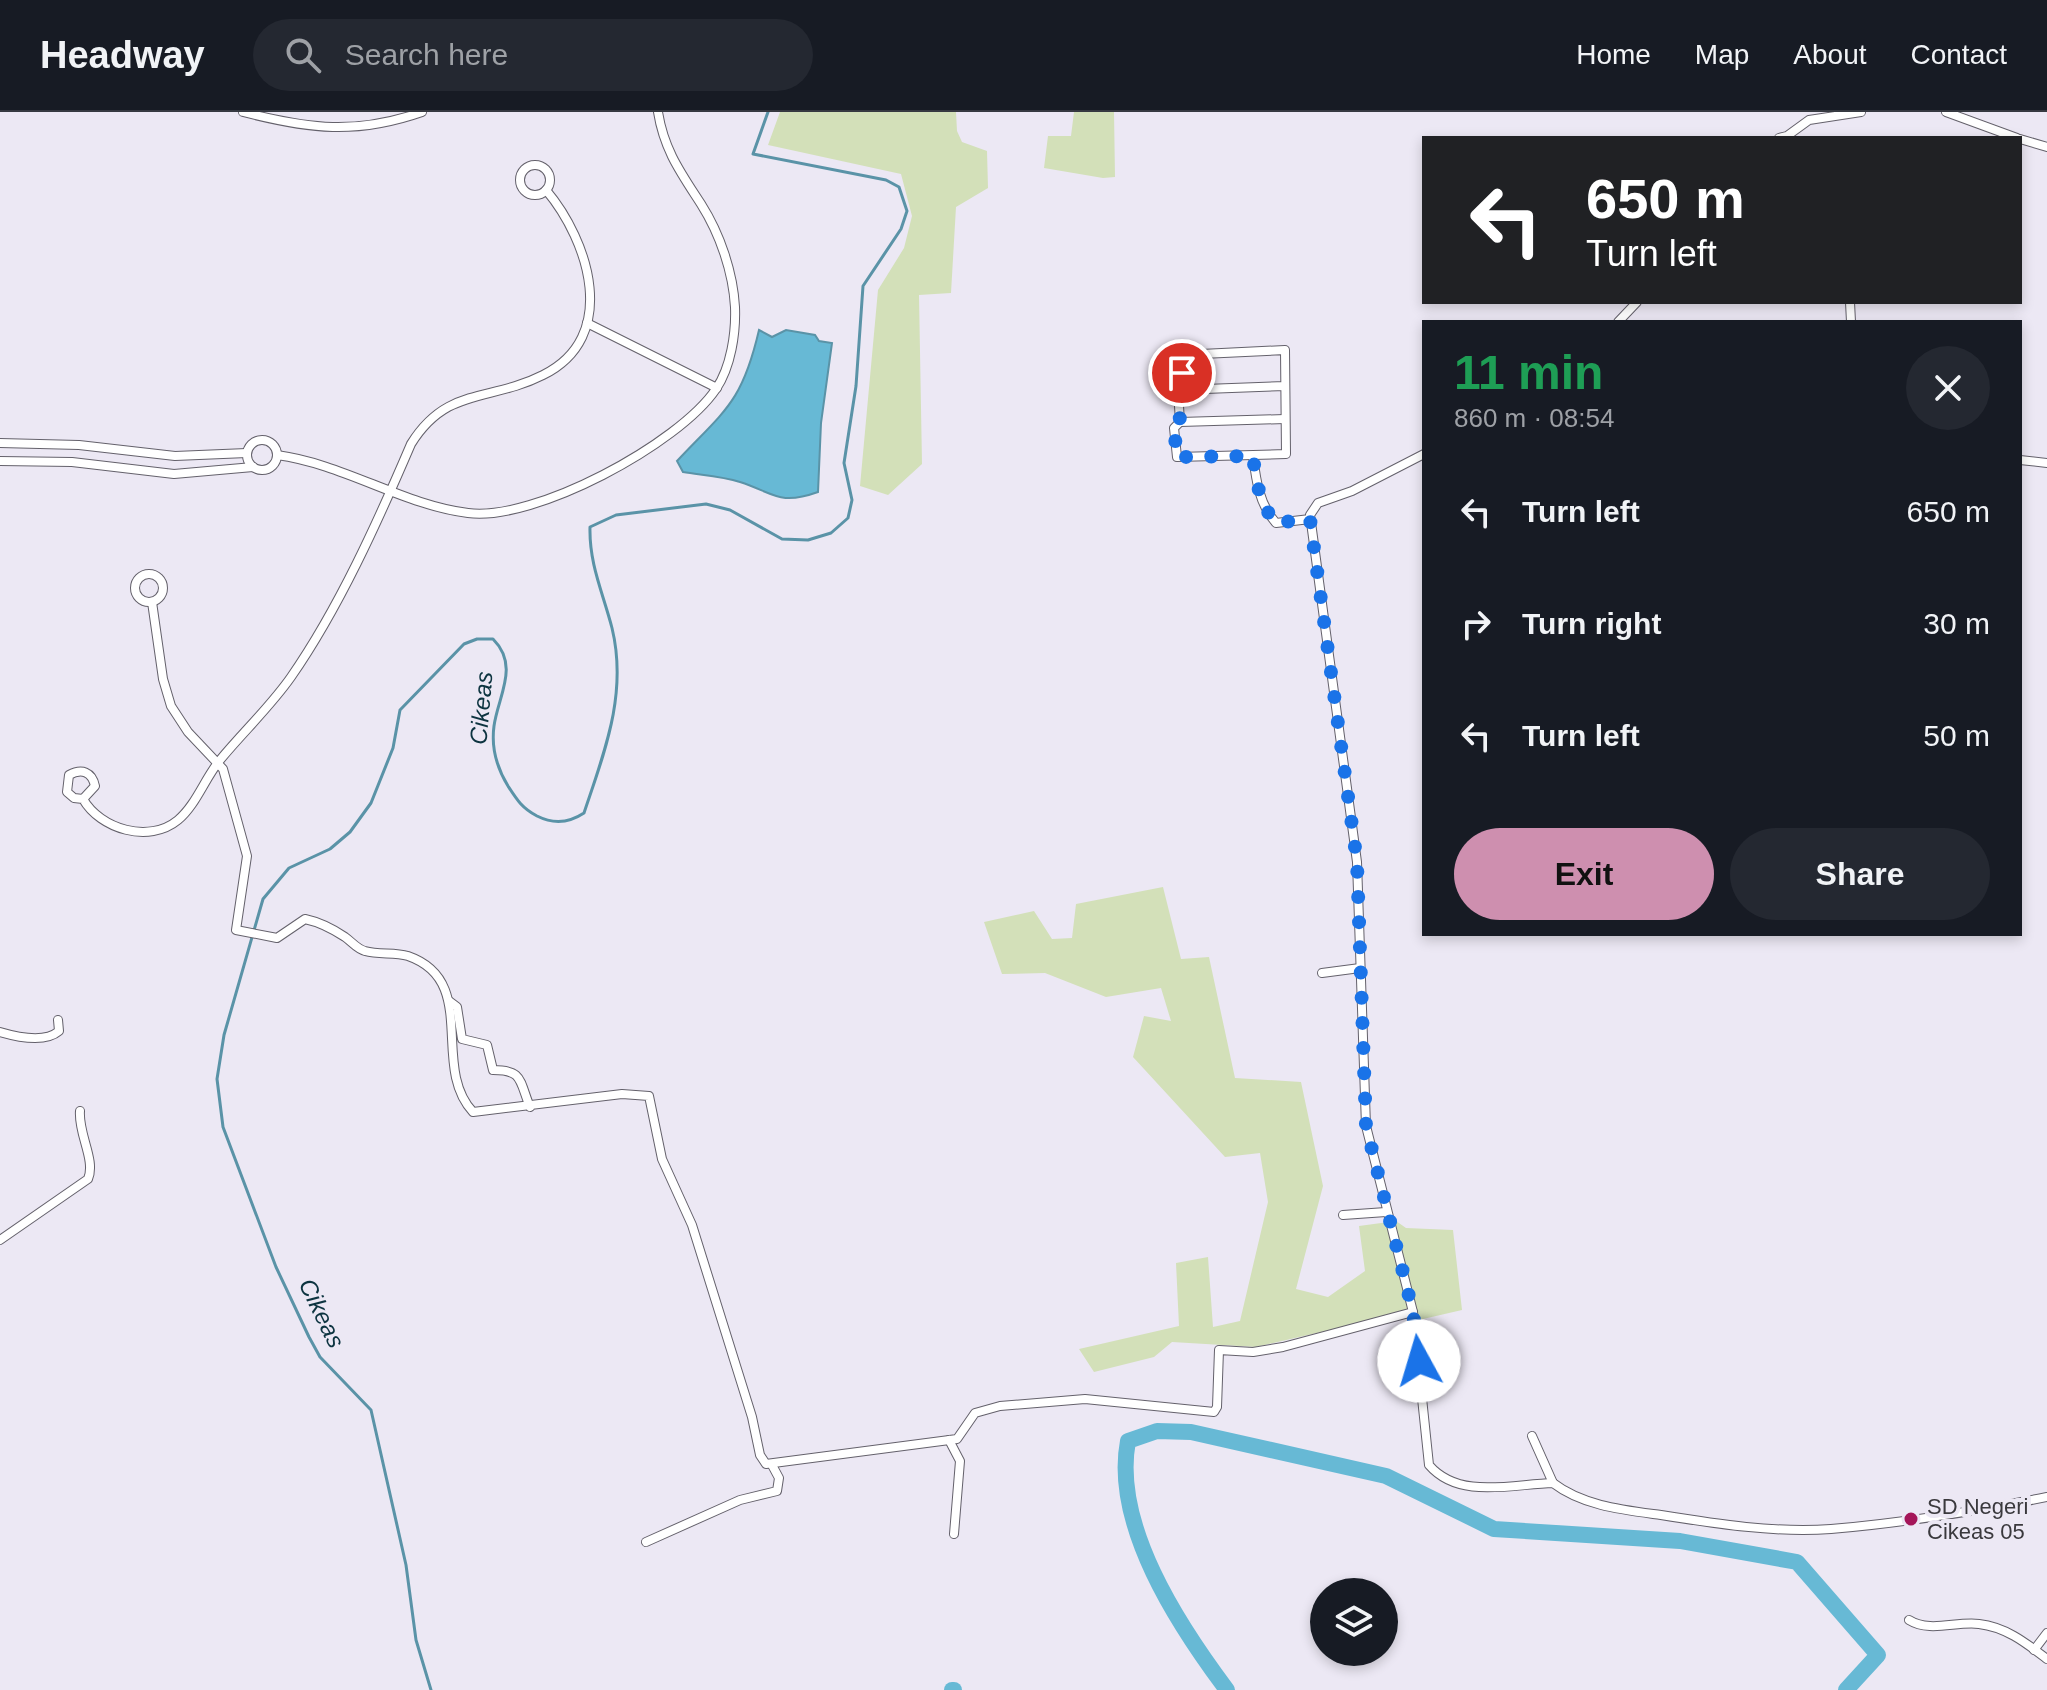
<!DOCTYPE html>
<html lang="en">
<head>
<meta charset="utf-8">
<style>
	body { margin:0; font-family:Helvetica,sans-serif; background:#242831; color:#f1f3f6; height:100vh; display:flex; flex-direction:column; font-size:30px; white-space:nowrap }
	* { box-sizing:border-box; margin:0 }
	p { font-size:26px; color:#9ea1a6 }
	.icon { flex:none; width:44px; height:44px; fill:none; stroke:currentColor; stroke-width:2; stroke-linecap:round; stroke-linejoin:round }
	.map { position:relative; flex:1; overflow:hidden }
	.panel { position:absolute; left:1422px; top:208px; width:600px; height:616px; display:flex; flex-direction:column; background:#171b24; border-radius:0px; box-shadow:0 4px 12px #0003 }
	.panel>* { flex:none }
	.banner { position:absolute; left:1422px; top:24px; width:600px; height:168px; border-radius:0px; box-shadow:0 4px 12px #0003; background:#202124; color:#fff; overflow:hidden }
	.fabs { position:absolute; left:1310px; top:1466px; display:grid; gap:16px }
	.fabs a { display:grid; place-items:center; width:88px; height:88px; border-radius:50%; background:#171b24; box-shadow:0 4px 12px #0003; font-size:40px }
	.pin { position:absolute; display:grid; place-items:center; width:68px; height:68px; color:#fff; margin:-34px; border:4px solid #fff; border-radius:50%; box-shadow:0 2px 8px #0007 }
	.me { position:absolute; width:88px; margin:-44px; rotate:354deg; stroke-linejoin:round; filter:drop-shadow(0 0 6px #0008) }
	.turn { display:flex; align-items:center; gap:28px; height:168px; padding:0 32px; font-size:36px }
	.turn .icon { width:104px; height:104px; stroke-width:2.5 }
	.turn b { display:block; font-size:56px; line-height:68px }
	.round { display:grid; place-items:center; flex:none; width:84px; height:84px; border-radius:42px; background:#242831 }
	.summary { display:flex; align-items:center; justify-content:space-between; height:136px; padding:0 32px }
	h1 { font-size:48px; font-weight:800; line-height:60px; color:#1e9e55 }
	.primary-button { display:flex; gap:16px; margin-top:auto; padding:16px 32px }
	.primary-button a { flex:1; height:92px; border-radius:48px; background:#ce8faf; color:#111; font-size:32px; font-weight:800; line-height:92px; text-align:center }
	.primary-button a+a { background:#242831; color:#f1f3f6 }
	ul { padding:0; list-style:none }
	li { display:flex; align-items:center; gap:24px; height:112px; padding:0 32px }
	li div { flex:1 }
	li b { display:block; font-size:30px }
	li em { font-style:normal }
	header { display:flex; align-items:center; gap:48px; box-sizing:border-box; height:112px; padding:0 40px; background:#171b24; border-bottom:2px solid #363941 }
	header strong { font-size:38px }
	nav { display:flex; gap:44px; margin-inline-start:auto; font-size:28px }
	.search { width:560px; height:72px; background:#242831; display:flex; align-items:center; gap:20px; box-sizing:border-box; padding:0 28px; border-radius:44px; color:#9ea1a6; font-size:30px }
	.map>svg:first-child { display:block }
	.green { fill:#d3e0b9 }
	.water { fill:#67b9d5; stroke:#5a93a7; stroke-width:2 }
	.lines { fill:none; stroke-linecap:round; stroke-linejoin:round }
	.stream { stroke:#5a93a7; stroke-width:3 }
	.river { stroke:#67b9d5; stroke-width:16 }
	.minor-casing { stroke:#64616b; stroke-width:10 }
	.minor { stroke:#fff; stroke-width:8 }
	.route { stroke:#1a73e8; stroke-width:14; stroke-dasharray:0 25.2 }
	.poi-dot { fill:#a41559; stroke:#ece8f4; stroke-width:3 }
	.labels { text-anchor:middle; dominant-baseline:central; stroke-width:8; stroke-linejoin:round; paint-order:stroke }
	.poi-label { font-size:22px; fill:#3a393d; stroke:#ece8f4; text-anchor:start }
	.water-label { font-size:24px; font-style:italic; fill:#0d3440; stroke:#ece8f4 }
</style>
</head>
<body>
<header>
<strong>Headway</strong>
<div class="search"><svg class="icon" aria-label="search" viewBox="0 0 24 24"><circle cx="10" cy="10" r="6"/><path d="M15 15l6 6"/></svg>Search here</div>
<nav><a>Home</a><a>Map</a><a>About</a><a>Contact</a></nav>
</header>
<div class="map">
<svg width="2047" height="1578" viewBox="0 0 2047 1578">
	<rect width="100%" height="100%" fill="#ece8f4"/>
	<g class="green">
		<path d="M780,0H956L957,19L962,30L987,39L988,76L956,95L951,181L919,183L922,352L888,383L860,374L878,178L904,136L912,104L901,62L768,33Z"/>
		<path d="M1074,0H1114L1115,65L1103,66L1044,56L1048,24H1071Z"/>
		<path d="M1163,775L1181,847L1209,845L1235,966L1301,970L1323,1074L1296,1177L1328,1185L1365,1159L1359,1114L1396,1109L1406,1116L1453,1118L1462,1198L1410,1210L1408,1200L1256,1235L1172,1230L1154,1245L1094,1260L1079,1237L1179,1214L1176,1151L1208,1145L1213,1215L1240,1209L1268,1090L1260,1041L1225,1045L1133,945L1144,904L1171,909L1161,876L1106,885L1045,861L1002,862L984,810L1034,799L1052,827L1072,826L1076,792Z"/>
	</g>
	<path class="water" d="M759,218L772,225L786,218L815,223L819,229L832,231L821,311L818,380C779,394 774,381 740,370C722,364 701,363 683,360L677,349C725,298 742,291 759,218Z"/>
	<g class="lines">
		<path class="stream" d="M431,1578L416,1528L406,1453L371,1298L320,1245L309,1225L276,1155L223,1015L217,967L224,923L263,787L289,756L330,737L350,720L371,691L393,636L400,598L464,532L477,527H493C520,554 498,584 494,614C491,636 497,656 508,674C517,688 522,696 537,704C553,712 569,711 584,701C604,641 628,582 612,516C603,481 589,452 590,415L616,403L706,392L730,398L782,427L808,428L831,421L848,406L852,388L844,351L856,274L863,174L901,117L907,99L899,75L886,68L753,42L768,0"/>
		<g class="river">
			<path d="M952,1578H954"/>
			<path d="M1227,1578C1179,1514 1112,1413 1128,1329L1157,1319L1191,1320L1386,1364L1494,1417L1680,1429L1797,1450L1878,1543L1846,1578"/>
		</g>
		<g class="minor-casing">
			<g id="minor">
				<path d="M243,0C309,17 356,23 422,0"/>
				<path d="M1946,0L2017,26"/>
				<path d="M1779,26L1787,24L1809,8L1861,0"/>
				<path d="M2020,27L2047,35"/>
				<circle cx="535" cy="68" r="15"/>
				<path d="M1850,190L1851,210"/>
				<path d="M1618,210L1637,190"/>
				<path d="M587,211L717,276"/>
				<path d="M1183,278L1181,243L1285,238L1286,342L1177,345L1174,316L1180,310L1178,278L1285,274"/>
				<path d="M1180,310L1285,307"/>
				<circle cx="262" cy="343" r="15"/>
				<path d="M0,331L79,333L175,344L247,341"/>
				<path d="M1424,342L1352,379L1318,391L1310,403L1357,750L1366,1014L1413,1200L1429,1353C1459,1388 1512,1372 1553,1371C1583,1394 1624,1398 1661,1403C1717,1412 1775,1421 1831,1417C1903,1411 1976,1399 2047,1385"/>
				<path d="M277,343C344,352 403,393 468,401C534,410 679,332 716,277C731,255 736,221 735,195C733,160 720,122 701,92C681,61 664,38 658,0"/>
				<path d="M1253,344C1256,368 1259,392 1276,411L1310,407"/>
				<path d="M2020,348L2047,351"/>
				<path d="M0,349L72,350L174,362L253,355"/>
				<circle cx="149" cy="476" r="14"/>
				<path d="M152,490L163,567L171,594L188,620L223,657L247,744L236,818L277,826L305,807C319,810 333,817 345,825C352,830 357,837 365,839C379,843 394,840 408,844C480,869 430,954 473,1000L622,982L649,984L662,1047L692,1113L752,1305L760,1343L766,1352L957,1327L975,1301L1000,1294L1085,1287L1214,1300L1217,1295L1219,1238L1253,1240L1283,1235L1413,1200"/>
				<path d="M83,687L95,674C92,660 82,656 69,663L67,680L74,686L83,687C100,717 149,732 178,708C196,693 205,666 220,648C243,620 270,595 291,565C339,496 378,409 411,332C447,274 490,290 543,263C620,225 589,129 546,78"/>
				<path d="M1322,861L1360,856"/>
				<path d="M449,889L457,895L462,927L487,933L493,958C523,958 519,968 530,995"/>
				<path d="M0,920C17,925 45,931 59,919L58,908"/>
				<path d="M1343,1103L1386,1100"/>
				<path d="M0,1128L88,1067C96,1048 78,1022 80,999"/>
				<path d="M1532,1324L1553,1371"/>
				<path d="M949,1328L960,1349L954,1422"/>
				<path d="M646,1430L740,1388L777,1379L779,1366L772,1353"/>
				<path d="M1909,1508C1930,1521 1956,1509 1979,1512C2006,1515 2026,1531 2047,1547"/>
				<path d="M2034,1538L2047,1521"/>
			</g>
		</g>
		<use href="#minor" class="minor"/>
	</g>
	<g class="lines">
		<path class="route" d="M1182,261L1183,278H1178L1180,310L1174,316L1177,345L1253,344C1256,368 1259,392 1276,411L1310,407L1357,750L1366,1014L1413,1200L1419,1249"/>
	</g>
	<circle class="poi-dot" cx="1911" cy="1407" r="8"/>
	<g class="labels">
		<g class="poi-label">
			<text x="1927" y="1394">SD Negeri<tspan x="1927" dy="25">Cikeas 05</tspan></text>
		</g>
		<g class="water-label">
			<text transform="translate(481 596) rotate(-85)">Cikeas</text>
			<text transform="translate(322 1201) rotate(64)">Cikeas</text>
		</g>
	</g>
</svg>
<div class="fabs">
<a><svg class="icon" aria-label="layers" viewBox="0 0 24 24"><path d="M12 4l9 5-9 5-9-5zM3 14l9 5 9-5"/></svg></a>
</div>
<div class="pin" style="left:1182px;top:261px;background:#d93025"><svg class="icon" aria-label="arrive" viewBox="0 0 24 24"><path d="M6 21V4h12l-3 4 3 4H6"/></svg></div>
<svg class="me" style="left:1419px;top:1249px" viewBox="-20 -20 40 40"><circle r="19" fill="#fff"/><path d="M0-13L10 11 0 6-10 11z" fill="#1a73e8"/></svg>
<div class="banner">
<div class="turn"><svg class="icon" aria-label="left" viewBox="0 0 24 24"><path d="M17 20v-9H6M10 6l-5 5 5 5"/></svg><div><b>650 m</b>Turn left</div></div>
</div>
<section class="panel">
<div class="summary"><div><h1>11 min</h1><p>860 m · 08:54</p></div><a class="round"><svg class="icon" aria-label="close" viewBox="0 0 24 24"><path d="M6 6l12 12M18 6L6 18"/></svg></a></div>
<ul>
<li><svg class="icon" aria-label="left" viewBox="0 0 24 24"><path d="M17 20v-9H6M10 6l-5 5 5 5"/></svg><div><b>Turn left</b></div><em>650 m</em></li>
<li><svg class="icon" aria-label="right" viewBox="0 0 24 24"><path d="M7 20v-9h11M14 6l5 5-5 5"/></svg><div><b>Turn right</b></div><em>30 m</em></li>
<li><svg class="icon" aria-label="left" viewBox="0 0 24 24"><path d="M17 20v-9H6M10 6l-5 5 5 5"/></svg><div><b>Turn left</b></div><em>50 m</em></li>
</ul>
<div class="primary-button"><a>Exit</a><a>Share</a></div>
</section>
</div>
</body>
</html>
